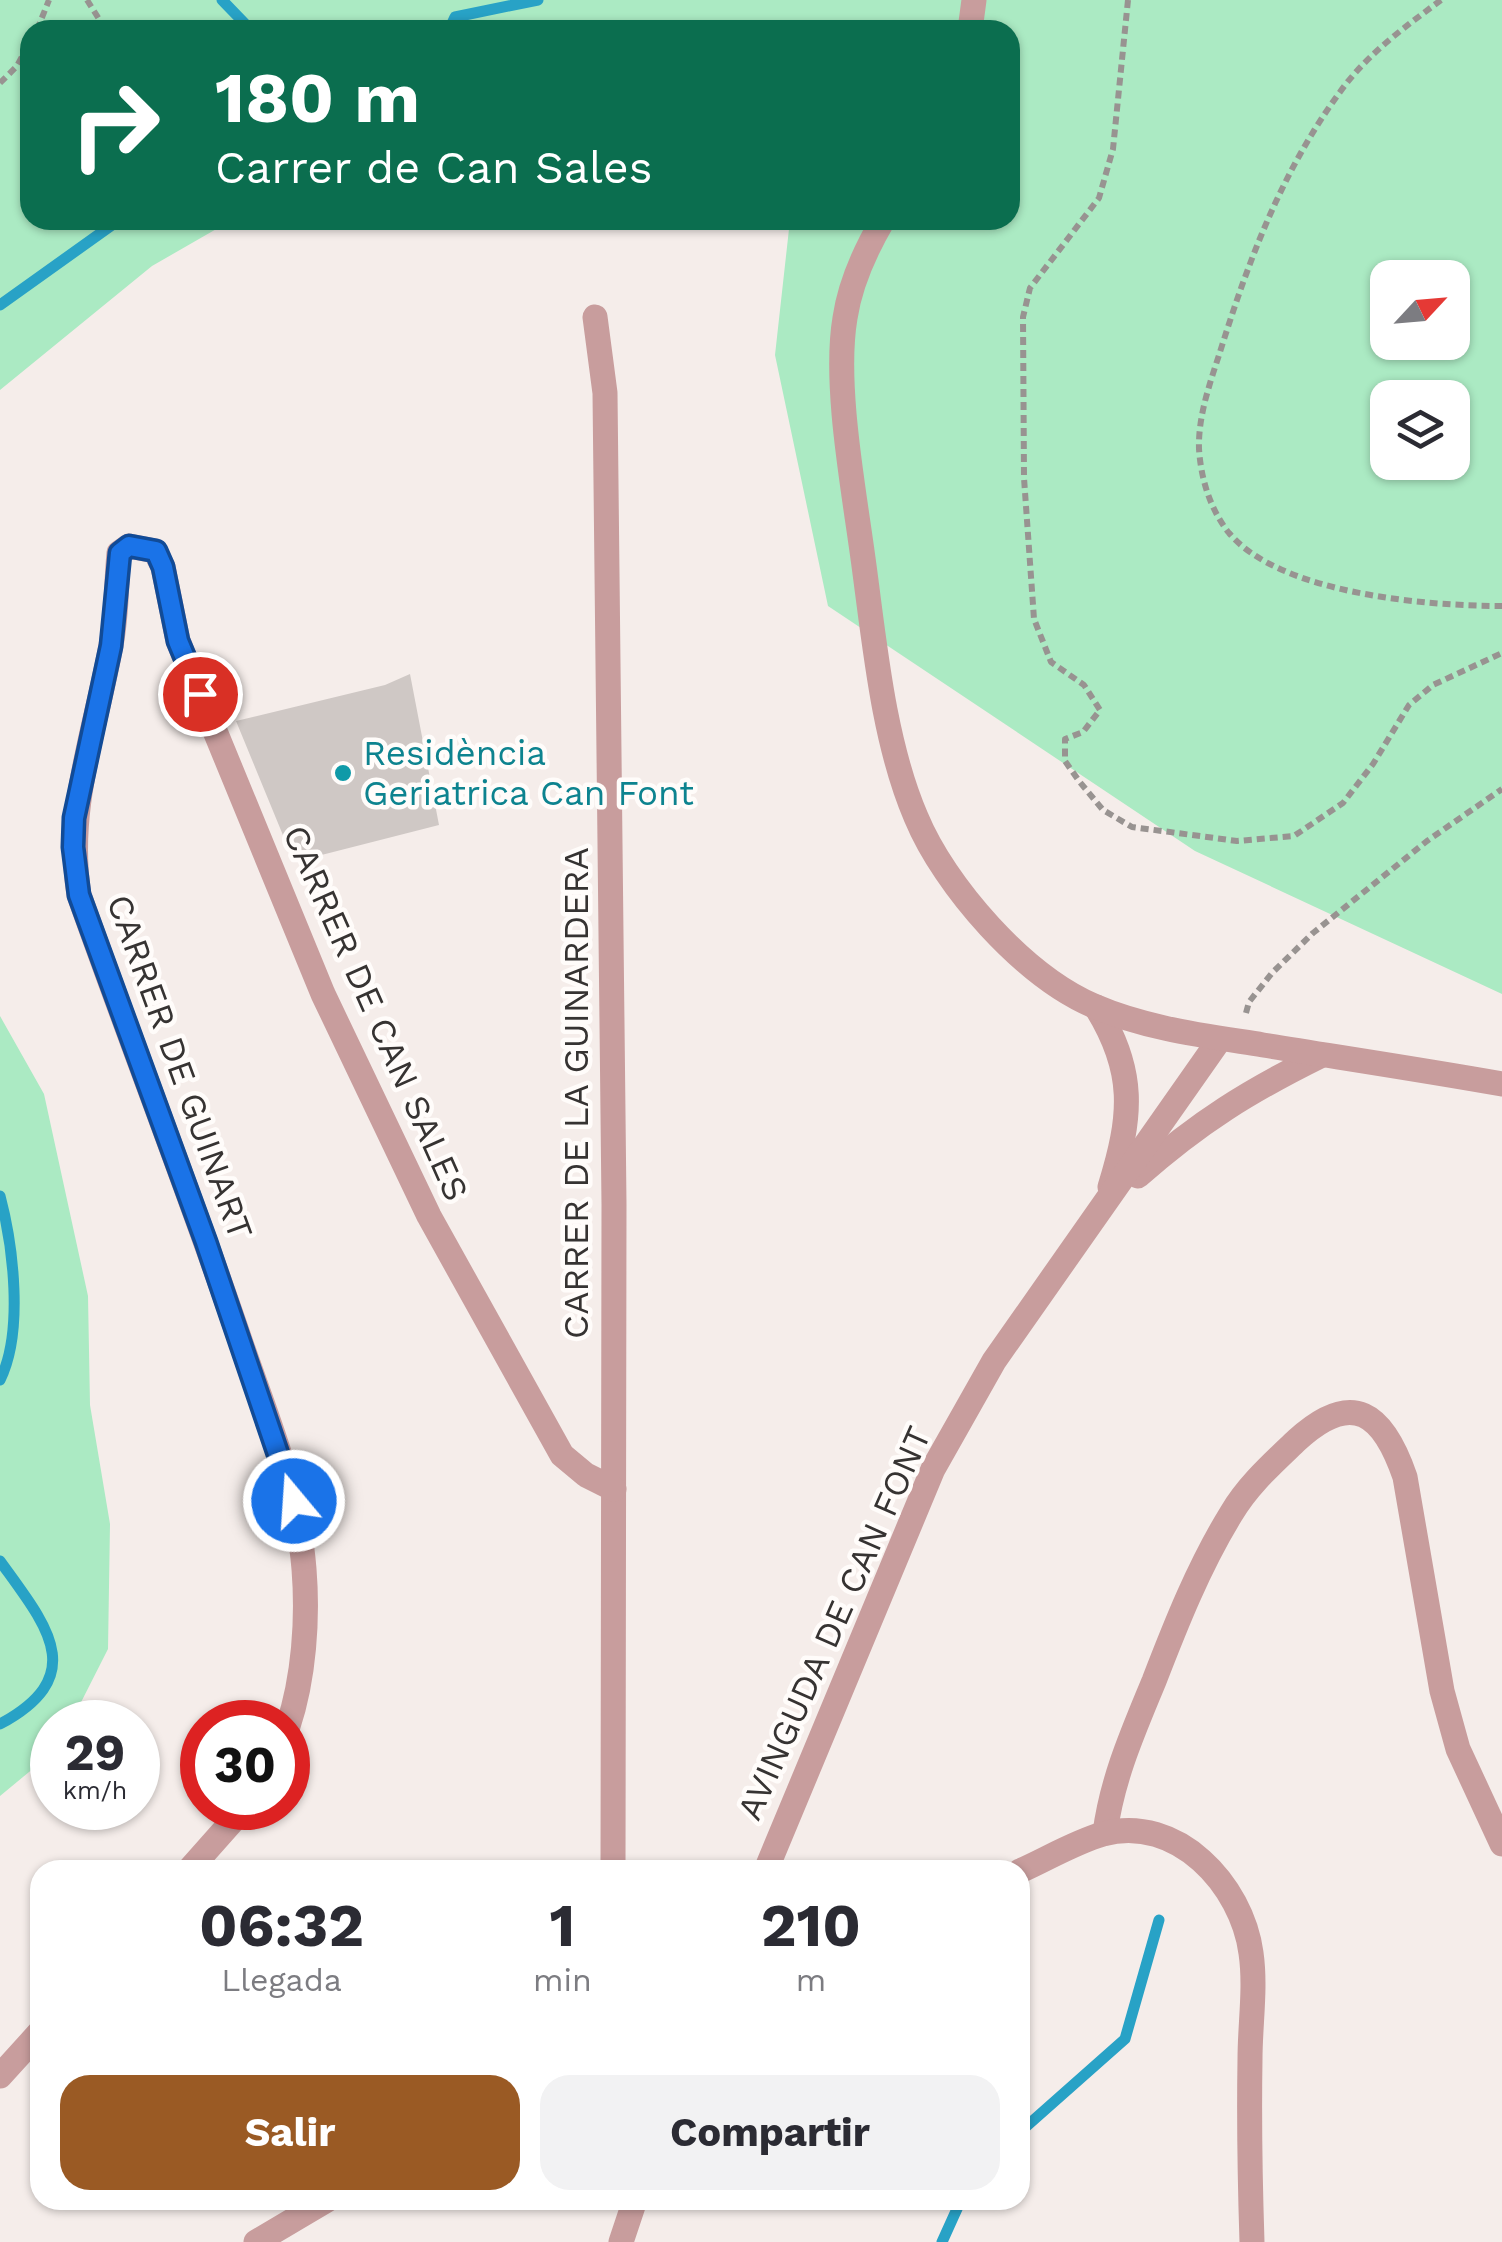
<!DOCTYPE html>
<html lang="es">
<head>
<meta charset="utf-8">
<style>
	body { margin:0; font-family:"Work Sans",sans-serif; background:#f2f2f3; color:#2b2b33; height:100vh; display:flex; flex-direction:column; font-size:38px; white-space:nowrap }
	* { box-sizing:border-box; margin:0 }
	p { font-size:32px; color:#7c7c81 }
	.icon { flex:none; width:55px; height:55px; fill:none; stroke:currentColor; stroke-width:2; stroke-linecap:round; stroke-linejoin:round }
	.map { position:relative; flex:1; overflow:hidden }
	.panel { position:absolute; left:30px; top:1860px; width:1000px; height:350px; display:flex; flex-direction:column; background:#fff; border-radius:30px; box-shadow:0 2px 8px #0004 }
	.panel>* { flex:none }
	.banner { position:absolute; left:20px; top:20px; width:1000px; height:210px; border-radius:30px; box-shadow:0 2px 8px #0004; background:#0b6e4f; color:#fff; overflow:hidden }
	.needle { width:65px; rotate:64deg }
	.fabs { position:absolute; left:1370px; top:260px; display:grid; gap:20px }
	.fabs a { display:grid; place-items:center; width:100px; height:100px; border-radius:20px; background:#fff; box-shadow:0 2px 8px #0004; font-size:50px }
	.speed { position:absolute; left:30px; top:1700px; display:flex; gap:20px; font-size:50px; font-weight:700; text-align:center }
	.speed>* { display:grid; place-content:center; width:130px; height:130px; border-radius:50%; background:#fff; box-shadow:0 2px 8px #0004; line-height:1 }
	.speed small { font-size:25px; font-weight:400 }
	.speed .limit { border:15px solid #d22; background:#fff; color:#111 }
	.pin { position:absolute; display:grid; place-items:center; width:85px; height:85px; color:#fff; margin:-42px; border:5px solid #fff; border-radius:50%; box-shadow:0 2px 10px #0007 }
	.me { position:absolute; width:110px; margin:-55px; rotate:342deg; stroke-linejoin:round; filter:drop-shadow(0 0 8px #0008) }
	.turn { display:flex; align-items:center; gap:35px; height:210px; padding:0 30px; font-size:45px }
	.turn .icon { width:130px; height:130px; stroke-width:2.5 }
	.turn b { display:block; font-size:70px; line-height:85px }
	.eta { display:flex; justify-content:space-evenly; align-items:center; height:170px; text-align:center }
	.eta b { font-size:60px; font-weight:700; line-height:70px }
	.button { display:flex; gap:20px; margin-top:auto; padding:20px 30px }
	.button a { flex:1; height:115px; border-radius:30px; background:#9a5a24; color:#fff; font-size:40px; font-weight:700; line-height:115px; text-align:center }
	.button a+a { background:#f2f2f3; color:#2b2b33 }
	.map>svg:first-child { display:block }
	.green { fill:#abeac3; fill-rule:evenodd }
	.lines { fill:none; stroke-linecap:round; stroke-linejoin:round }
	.stream { stroke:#28a2c6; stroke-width:11 }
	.building { fill:#cfc8c5 }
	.path { stroke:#989391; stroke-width:6; stroke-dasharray:8 5; stroke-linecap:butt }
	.minor { stroke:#c89d9d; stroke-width:25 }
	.tertiary { stroke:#c89d9d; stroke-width:25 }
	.route-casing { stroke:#114b97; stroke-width:25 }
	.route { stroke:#1a73e8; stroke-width:18 }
	.culture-dot { fill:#0f9aa8; stroke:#fffcfa; stroke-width:4 }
	.labels { text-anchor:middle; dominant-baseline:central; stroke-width:9; stroke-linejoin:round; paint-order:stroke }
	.culture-label { font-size:35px; fill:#0d838f; stroke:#fffcfa; text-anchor:start }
	.street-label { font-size:35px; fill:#363332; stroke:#fffcfa }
</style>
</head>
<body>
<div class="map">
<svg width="1502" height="2242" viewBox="0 0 1502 2242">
	<rect width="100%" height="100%" fill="#f5edea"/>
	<g class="green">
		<path d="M0,0H1502V994L1195,851L828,606L775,355L790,220H1010V30H30V220H232L152,266L0,390ZM1388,278H1452V342H1388ZM1388,398H1452V462H1388Z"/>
		<path d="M0,1016L44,1094L88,1296L90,1405L110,1524L108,1649L71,1722H52V1753L0,1796Z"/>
	</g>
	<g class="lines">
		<g class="stream">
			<path d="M222,0L251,30"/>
			<path d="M449,30L455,17L538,0"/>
			<path d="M0,305L119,220"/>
			<path d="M0,1196C13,1245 24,1332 0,1380"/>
			<path d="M0,1561C46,1625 91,1675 0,1724"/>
			<path d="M1020,2132L1125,2039L1159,1920"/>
			<path d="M942,2242L961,2200"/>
		</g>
	</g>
	<path class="building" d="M410,674L439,825L294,862L236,721L385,685Z"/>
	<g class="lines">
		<g class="path">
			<path d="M87,0L106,30"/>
			<path d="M1128,0L1113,149L1099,198L1030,288L1023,317L1024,478L1034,619L1051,662L1084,685L1100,710L1083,732L1065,739V761L1079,781L1103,810L1132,827L1237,841L1294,836L1343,803L1373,764L1409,705L1433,685L1502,653"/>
			<path d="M1441,0C1405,27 1367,54 1340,92C1282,171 1249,259 1220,352C1210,383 1198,416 1199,449C1201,479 1210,509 1229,533C1280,594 1427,606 1502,606"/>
			<path d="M37,30L49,0"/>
			<path d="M0,83L17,66L30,42"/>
			<path d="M1246,1013L1249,1002L1272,973L1313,933L1427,841L1502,789"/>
		</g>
		<g class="minor">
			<path d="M595,317L605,393L614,1204L613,1870"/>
			<path d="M1096,1007C1136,1071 1132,1116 1110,1187"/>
			<path d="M1138,1176C1199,1122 1249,1091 1322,1055"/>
			<path d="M288,1726C304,1678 308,1619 304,1569C298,1491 266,1416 241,1343C190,1193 132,1045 79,895C65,808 96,729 111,645C117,614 116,584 119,553L129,546L155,551L163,567L178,641L323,994L429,1216L562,1455L586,1475L614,1489"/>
			<path d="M1105,1833C1112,1779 1133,1732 1154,1681C1176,1624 1199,1566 1231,1514C1248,1485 1273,1463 1297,1440C1353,1389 1383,1413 1405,1477L1442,1691L1458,1749L1502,1844"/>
			<path d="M189,1870L244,1808"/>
			<path d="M766,1870L933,1469L994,1361L1220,1039"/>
			<path d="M1020,1871C1047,1859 1075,1842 1103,1834C1177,1814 1242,1885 1251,1953C1256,1988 1250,2024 1250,2059C1249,2120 1250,2181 1252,2242"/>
			<path d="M0,2076L40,2032"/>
			<path d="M256,2242L327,2200"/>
			<path d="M621,2242L635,2200"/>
		</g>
		<g class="tertiary">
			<path d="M970,30L974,0"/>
			<path d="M883,220C866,249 850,284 845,318C834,383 853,485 862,551C874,636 882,738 916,817C945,887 1024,976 1094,1006C1147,1029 1207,1036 1263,1045C1343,1058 1423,1070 1502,1084"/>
		</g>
	</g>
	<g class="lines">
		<g class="route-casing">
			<path id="route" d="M200,694L178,641L163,567L156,551L129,546L120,553L111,646L74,818L73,847L79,895L206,1242L294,1501"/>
		</g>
		<use href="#route" class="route"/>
	</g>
	<circle class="culture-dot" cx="343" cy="773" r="10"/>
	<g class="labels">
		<g class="culture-label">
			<text x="363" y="753">Residència<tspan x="363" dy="40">Geriatrica Can Font</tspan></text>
		</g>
		<g class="street-label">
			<text transform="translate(376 1013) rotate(66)">CARRER DE CAN SALES</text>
			<text transform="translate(180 1067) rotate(70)">CARRER DE GUINART</text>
			<text transform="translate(576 1093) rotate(-90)">CARRER DE LA GUINARDERA</text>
			<text transform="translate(834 1623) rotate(-66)">AVINGUDA DE CAN FONT</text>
		</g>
	</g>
</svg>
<div class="fabs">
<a><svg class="needle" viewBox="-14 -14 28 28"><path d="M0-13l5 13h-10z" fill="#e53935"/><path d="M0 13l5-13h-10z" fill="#7c7c81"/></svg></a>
<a><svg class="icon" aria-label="layers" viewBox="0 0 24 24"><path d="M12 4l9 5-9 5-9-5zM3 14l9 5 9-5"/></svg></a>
</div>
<div class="speed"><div>29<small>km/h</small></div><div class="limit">30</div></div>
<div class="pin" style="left:200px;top:694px;background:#d93025"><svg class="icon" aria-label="arrive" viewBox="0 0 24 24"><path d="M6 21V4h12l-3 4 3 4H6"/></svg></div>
<svg class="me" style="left:294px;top:1501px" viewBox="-20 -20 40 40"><circle r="17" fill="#1a73e8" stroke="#fff" stroke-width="3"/><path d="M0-11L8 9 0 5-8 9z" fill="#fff"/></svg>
<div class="banner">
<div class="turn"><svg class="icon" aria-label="right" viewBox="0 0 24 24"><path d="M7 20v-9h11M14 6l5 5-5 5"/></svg><div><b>180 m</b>Carrer de Can Sales</div></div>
</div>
<section class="panel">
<div class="eta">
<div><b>06:32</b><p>Llegada</p></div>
<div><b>1</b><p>min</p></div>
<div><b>210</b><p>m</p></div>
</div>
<div class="button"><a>Salir</a><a>Compartir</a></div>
</section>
</div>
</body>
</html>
